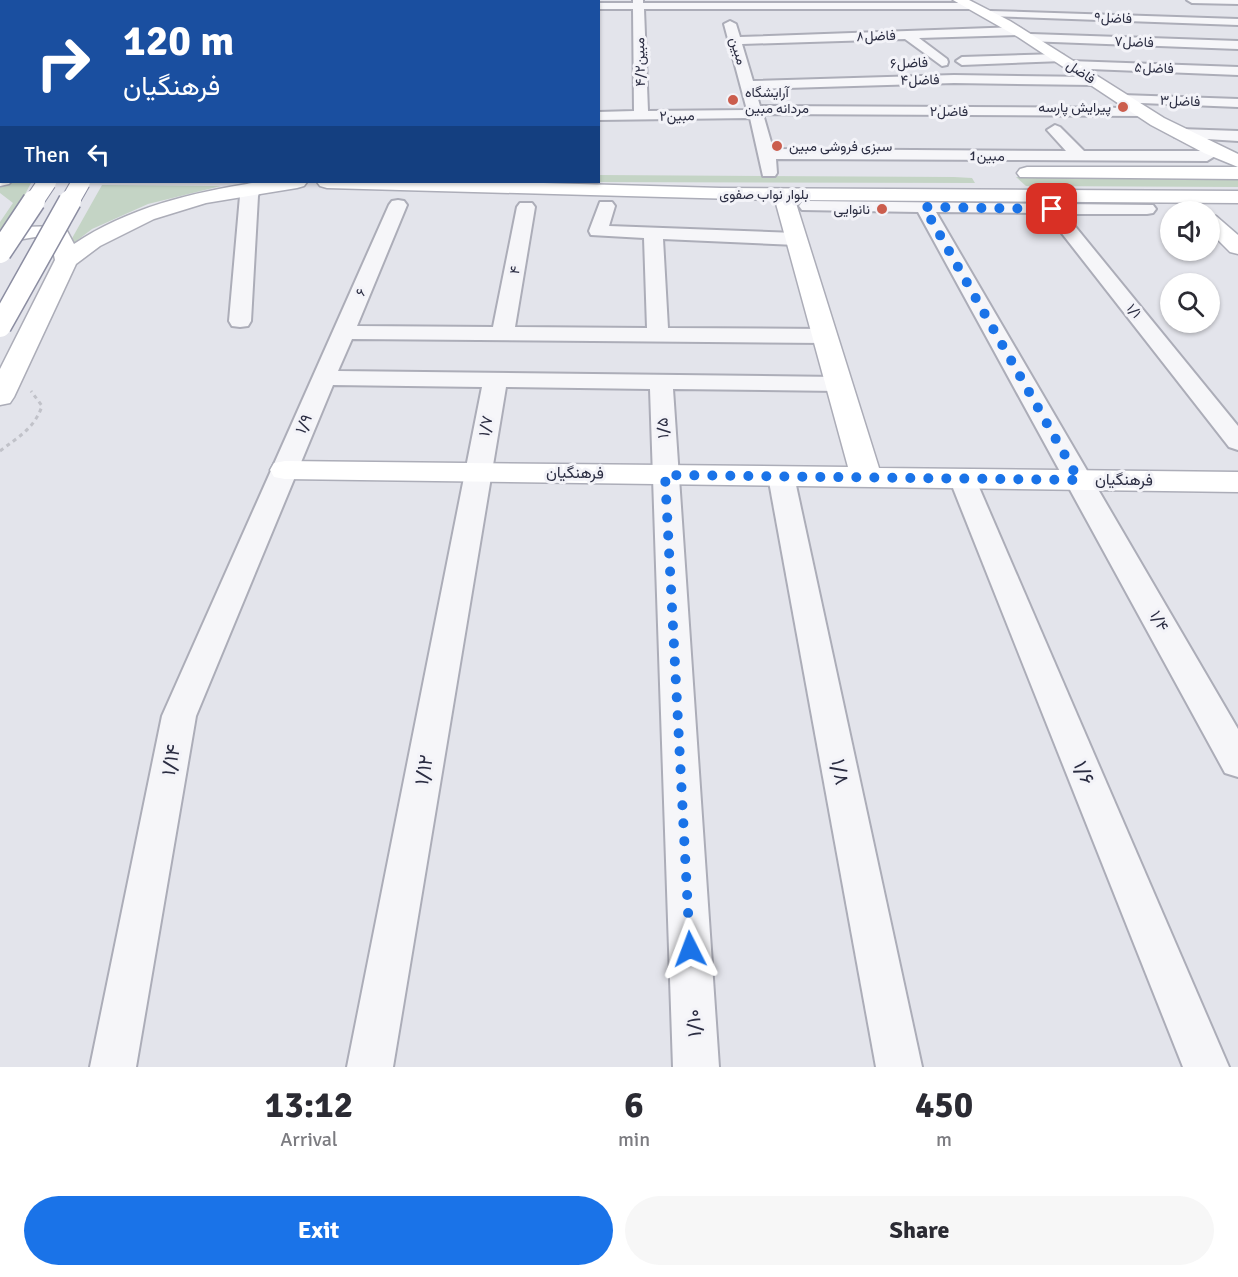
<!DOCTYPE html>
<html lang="en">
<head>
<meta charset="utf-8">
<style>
	body { margin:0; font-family:Signika,Vazirmatn,sans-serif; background:#f7f7f7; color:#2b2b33; height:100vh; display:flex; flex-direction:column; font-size:22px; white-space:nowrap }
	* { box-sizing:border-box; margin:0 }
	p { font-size:20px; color:#7c7c81 }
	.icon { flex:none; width:33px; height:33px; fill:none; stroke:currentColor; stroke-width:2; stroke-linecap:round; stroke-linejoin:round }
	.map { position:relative; height:1067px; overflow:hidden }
	.sheet { display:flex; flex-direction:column; background:#fff; flex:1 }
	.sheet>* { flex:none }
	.banner { position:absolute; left:0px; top:0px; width:600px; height:183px; box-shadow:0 2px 4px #0004; background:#1a4fa0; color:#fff; overflow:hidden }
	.controls { position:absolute; left:1160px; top:201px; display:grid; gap:12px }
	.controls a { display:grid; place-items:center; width:60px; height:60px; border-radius:50%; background:#fff; box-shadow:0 2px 4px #0004; font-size:30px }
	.pin { position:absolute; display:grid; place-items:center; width:51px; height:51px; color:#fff; margin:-26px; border-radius:12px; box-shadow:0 3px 9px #0006 }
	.me { position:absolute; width:66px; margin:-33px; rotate:357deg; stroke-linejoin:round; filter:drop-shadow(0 0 4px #0008) }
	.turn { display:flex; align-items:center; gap:21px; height:126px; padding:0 24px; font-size:27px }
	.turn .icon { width:78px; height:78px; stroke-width:2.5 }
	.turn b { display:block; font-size:42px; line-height:51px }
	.then { display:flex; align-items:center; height:57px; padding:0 24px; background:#0003; gap:12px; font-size:22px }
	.eta { display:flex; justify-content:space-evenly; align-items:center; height:102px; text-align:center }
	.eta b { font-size:36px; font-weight:700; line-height:42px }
	.primary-button { display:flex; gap:12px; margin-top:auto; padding:12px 24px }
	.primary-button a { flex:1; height:69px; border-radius:36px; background:#1a73e8; color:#fff; font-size:24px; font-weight:700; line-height:69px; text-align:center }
	.primary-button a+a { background:#f7f7f7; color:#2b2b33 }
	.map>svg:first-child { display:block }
	.green { fill:#c4d4c5 }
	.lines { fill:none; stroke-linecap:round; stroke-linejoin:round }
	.street-casing { stroke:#acadb8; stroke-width:4 }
	.secondary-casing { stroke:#acadb8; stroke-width:3 }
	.highway-casing { stroke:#8b8da1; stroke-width:3 }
	.path { stroke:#c1c2c9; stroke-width:3; stroke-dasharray:4 4; stroke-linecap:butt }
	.street { fill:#f6f6f9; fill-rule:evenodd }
	.secondary { fill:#fff; fill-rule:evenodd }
	.highway { fill:#fff; fill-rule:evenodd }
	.highway-bridge-far1-casing { stroke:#8b8da1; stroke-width:20; stroke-linecap:butt }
	.highway-bridge-casing { stroke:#8b8da1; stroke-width:25; stroke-linecap:butt }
	.highway-bridge-far1 { stroke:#fff; stroke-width:18 }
	.highway-bridge { stroke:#fff; stroke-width:22 }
	.route { stroke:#1a73e8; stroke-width:10; stroke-dasharray:0 18 }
	.poi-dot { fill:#cb5d4d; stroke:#f3f3f8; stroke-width:2 }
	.labels { text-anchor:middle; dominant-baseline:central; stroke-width:6; stroke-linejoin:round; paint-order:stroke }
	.far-street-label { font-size:14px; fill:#2b2d42; stroke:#f3f3f8 }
	.far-poi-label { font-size:14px; fill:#2b2d42; stroke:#f3f3f8; text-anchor:start }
	.street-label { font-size:16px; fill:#2b2d42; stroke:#f3f3f8 }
	.near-street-label { font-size:20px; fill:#2b2d42; stroke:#f3f3f8 }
</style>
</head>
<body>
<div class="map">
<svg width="1238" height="1067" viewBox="0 0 1238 1067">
	<rect width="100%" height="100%" fill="#e3e4eb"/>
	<g class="green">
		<path d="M599,175L954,177L972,178L975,183L578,182H598Z"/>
		<path d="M1016,177L1238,179V187L1026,186Z"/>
		<path d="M0,182L31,183L22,200L0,230V222L13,203L0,193Z"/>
		<path d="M102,185L221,186L148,204L92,229L66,249Z"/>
	</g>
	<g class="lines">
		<g class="street-casing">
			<g id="street">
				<path d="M309,0H320L308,2Z"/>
				<path d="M389,0H400L388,2Z"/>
				<path d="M475,0H485L474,2Z"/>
				<rect x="557" y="0" width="10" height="2"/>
				<path d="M633,0H643V3H971L976,6L971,9H644L648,111L747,110L724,24L730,21L736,24L740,37L1018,27L1024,31L1018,35L919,38L947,59L948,62L947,65L942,66L905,39L742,44L753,81L954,75L1093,77L1100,81L1093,85L954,83L755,89L760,106L1143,108L1150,112L1143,116L763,114L773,149L1066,151L1047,130L1055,125L1060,127L1084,151H1207L1215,156L1207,161L776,159L777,173L775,176H763L750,118L598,120V112L634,111L633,9H598V3H633Z"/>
				<path d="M1187,0H1238V4L1192,3Z"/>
				<path d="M991,11L1238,19V25L987,16V12Z"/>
				<path d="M1031,34L1238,41V49L1027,41V35Z"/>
				<path d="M1059,54L1063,55L1065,58L1063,61L962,65L956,61L962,57Z"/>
				<path d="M1070,61L1238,67V75L1065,68L1064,65L1065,62Z"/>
				<path d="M1122,95L1238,99V107L1117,102L1115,99Z"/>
				<path d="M1180,129L1238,131V141L1175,137L1172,134L1175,131Z"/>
				<path d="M253,183L259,184L261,188L258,196L251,321L248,326L240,327L232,326L229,321L240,196L247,184Z"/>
				<path d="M398,200L404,201L407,205L357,326L493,327L517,207L520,203H532L535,207L515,327L647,328L644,238L591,235L589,231L600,202H612L615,206L609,226L796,233L803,235L805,239L803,243L796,245L663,239L668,328L825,329L833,331L836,336L833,341L825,343L352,339L338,371L838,377L846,379L850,384L846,389L838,391L673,389L719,1067H673L650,389L506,387L393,1067H347L482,387L333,385L196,716L136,1067H90L162,716L389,205L392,201Z"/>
				<path d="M808,201L1153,205L1156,209L1153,213L1147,214H1065L1238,426V450L1229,447L1046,213L936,212L1238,729V777L1225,773L918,212L802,210L799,206L802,202Z"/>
				<path d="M781,468L790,470L794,476L922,1067H876L768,476L772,470Z"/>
				<path d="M962,470L971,472L975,478L1229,1067H1183L949,478L953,472Z"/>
			</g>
		</g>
		<g class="secondary-casing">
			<g id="secondary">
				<path d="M953,0H969L1010,21L1164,118L1238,154V167L1204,153L1151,125L1018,37Z"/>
				<path d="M1027,167H1238V179L1020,177L1017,173L1020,169Z"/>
				<path d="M0,174L2,182H11L9,184L0,186Z"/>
				<path d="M259,182H307L304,186L297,188L206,203L154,219L100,246L76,264L14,397L10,403L0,405V369L55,260L51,240L35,237L0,243V231C23,227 42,224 66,229L74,244C129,207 194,192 259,182Z"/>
				<path d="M317,182H504L721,188L1238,191V203L795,200L879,468L1238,472V492L285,479L274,477L270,470L274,463L285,461L848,467L775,200L327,188L320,186Z"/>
				<path d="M1209,214L1216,216L1238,235V254L1230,252L1209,231Z"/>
			</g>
		</g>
		<g class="highway-casing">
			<g id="highway">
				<path d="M12,0H26L11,2Z"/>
				<path d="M40,0H53L39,2Z"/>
				<rect x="0" y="46" width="2" height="9"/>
				<path d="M0,73H2L0,87Z"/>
				<path d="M0,154L2,155V166H0Z"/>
			</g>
		</g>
		<path class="path" d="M0,451C18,437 34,429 42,406L31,391"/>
		<use href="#street" class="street"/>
		<use href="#secondary" class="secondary"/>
		<use href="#highway" class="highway"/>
		<g class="highway-bridge-far1-casing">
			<g id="highway-bridge-far1">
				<path d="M33,203L47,182"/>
				<path d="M69,203L81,182"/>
			</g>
		</g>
		<g class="highway-bridge-casing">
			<g id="highway-bridge">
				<path d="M0,252L34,201"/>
				<path d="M0,326L70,201"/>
			</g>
		</g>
		<use href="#highway-bridge-far1" class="highway-bridge-far1"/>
		<use href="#highway-bridge" class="highway-bridge"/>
	</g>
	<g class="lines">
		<path class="route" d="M690,949L665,475L1079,480L924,207L1052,209"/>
	</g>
	<g class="poi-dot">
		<circle cx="733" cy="100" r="6"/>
		<circle cx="1123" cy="107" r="6"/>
		<circle cx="777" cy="146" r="6"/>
		<circle cx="882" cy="209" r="6"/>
	</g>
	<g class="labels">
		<g class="far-street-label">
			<text transform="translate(1113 18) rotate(2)">۹فاضل</text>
			<text transform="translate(876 36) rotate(-2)">۸فاضل</text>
			<text transform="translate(1134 42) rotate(2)">۷فاضل</text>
			<text transform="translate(738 51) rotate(74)">مبین</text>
			<text transform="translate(640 62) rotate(-91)">۴/۲مبین</text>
			<text transform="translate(909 63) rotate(-2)">۶فاضل</text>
			<text transform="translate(1154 68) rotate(2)">۵فاضل</text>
			<text transform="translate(1081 72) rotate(34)">فاضل</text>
			<text transform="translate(920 80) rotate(-1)">۴فاضل</text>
			<text transform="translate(1180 101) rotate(2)">۳فاضل</text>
			<text x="949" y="111">۲فاضل</text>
			<text transform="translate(677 116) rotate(-1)">۲مبین</text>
			<text transform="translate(987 156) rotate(1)">1مبین</text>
			<text x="764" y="194">بلوار نواب صفوی</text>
			<text transform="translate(515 270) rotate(-80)">۴</text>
			<text transform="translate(361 292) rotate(-67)">۶</text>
			<text transform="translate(1134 311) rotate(51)">۱/۱</text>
		</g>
		<g class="far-poi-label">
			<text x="745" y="92">آرایشگاه<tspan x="745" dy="16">مردانه مبین</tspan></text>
			<text x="1111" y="107" text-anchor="end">پیرایش پارسه</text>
			<text x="789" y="146">سبزی فروشی مبین</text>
			<text x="870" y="209" text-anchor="end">نانوایی</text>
		</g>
		<g class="street-label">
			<text transform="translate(304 424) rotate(-67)">۱/۹</text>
			<text transform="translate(486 426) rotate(-79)">۱/۷</text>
			<text transform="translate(663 428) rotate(-93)">۱/۵</text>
			<text transform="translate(575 473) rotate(1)">فرهنگیان</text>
			<text transform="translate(1124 480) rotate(1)">فرهنگیان</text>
			<text transform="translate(1159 621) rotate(61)">۱/۴</text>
		</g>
		<g class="near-street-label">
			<text transform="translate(171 760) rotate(-79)">۱/۱۴</text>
			<text transform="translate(424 770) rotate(-80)">۱/۱۲</text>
			<text transform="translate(840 772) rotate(79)">۱/۸</text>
			<text transform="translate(1084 773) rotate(67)">۱/۶</text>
			<text transform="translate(694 1023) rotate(-93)">۱/۱۰</text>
		</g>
	</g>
</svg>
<div class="controls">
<a><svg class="icon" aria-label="sound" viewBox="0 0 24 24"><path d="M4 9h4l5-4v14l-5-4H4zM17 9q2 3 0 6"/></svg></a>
<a><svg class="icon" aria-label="search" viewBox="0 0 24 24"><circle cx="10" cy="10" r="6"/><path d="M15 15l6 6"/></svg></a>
</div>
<div class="pin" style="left:1052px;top:209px;background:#d93025"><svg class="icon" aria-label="arrive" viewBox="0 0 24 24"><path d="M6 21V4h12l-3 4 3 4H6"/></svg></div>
<svg class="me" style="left:690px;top:949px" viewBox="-20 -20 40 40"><path d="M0-17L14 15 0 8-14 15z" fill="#1a73e8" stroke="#fff" stroke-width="4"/></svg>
<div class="banner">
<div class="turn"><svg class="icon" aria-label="right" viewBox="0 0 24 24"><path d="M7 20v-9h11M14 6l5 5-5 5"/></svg><div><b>120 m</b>فرهنگیان</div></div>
<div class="then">Then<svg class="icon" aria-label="left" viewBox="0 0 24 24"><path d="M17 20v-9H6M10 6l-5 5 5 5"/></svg></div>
</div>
</div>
<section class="sheet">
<div class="eta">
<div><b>13:12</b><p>Arrival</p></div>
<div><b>6</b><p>min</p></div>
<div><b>450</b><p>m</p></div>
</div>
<div class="primary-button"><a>Exit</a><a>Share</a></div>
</section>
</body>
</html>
